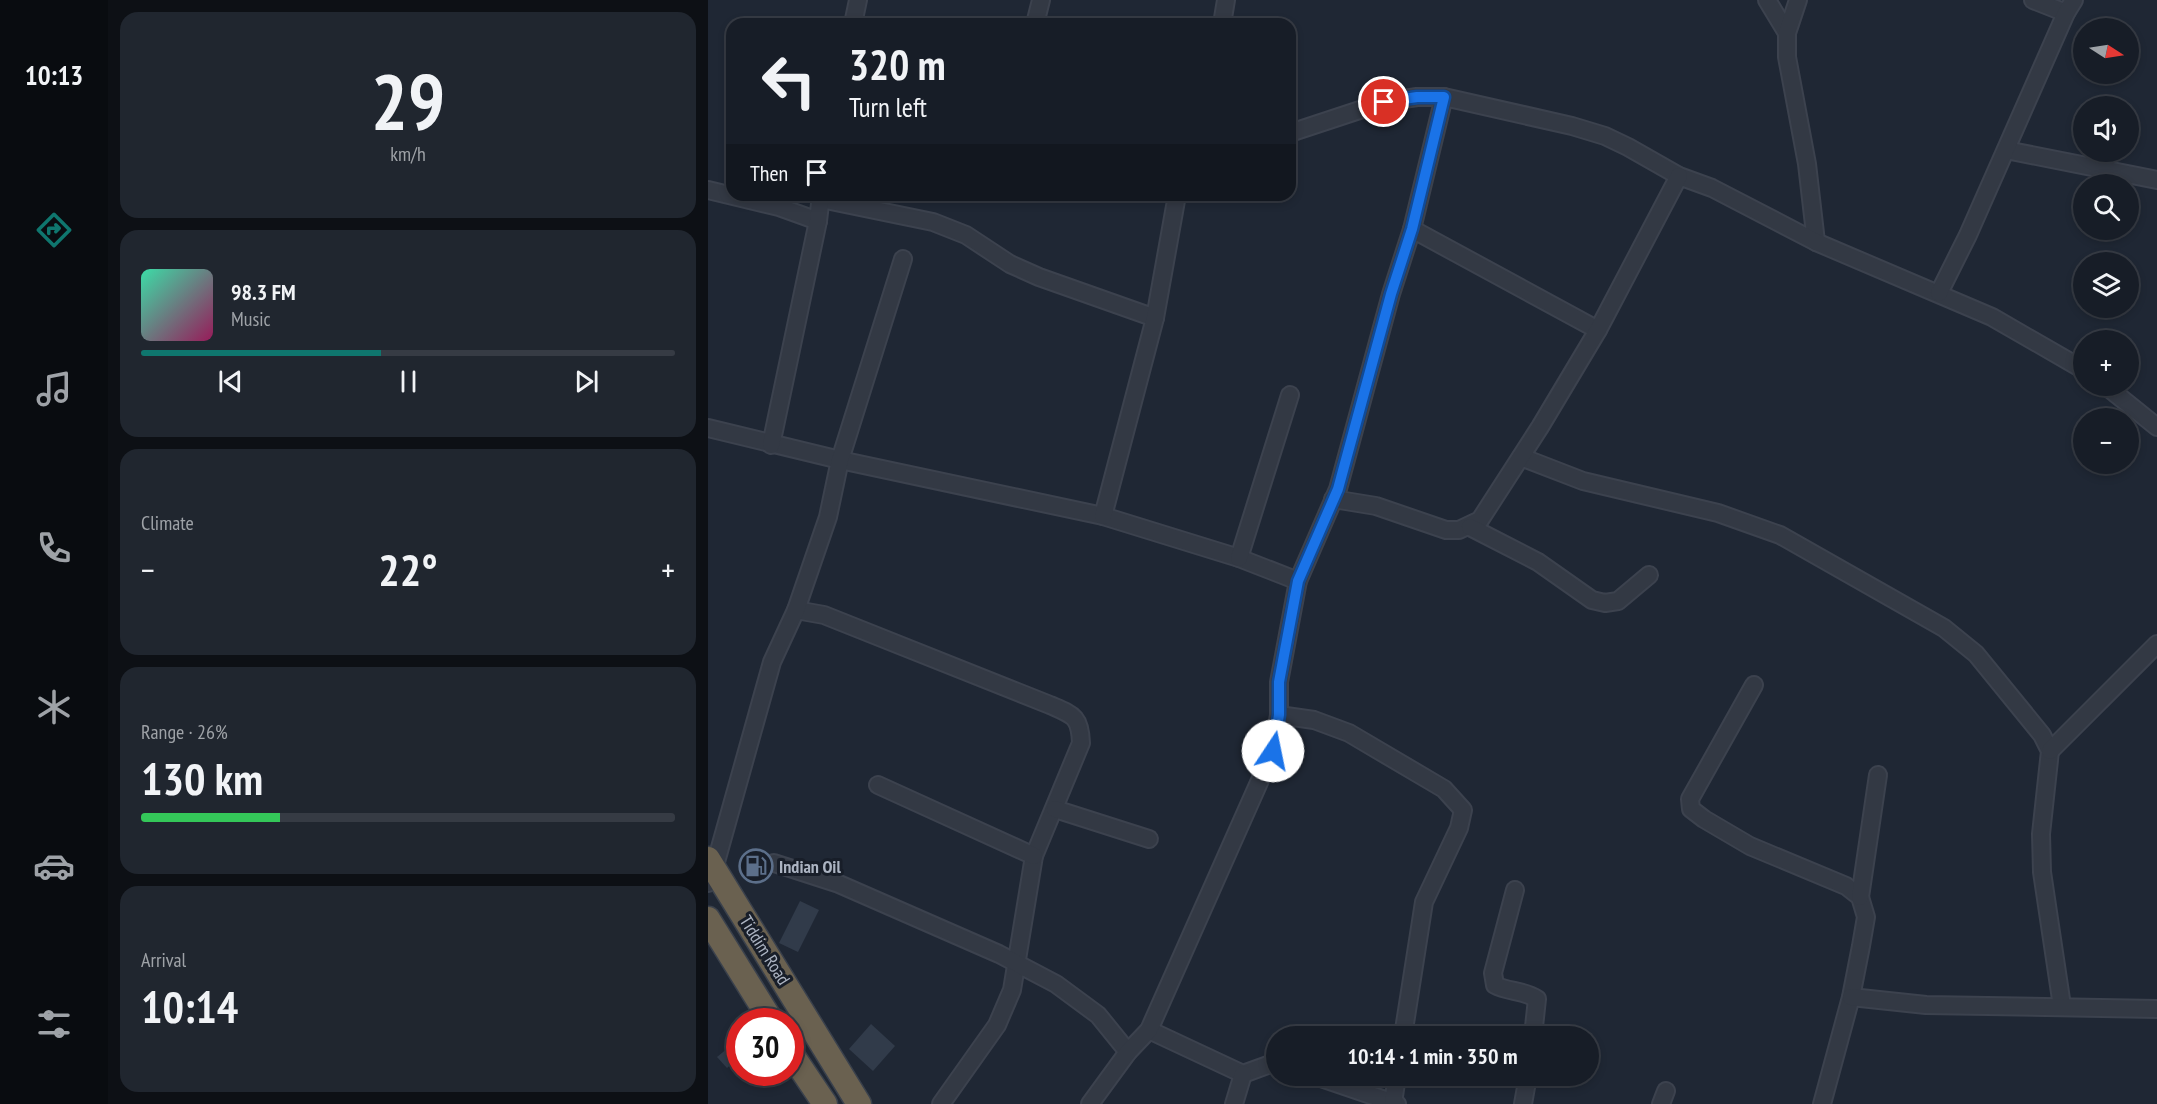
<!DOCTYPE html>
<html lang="en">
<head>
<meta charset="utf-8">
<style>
  body { margin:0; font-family:"PT Sans Narrow",sans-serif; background:#20262f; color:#f1f3f6; height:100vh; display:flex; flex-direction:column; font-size:22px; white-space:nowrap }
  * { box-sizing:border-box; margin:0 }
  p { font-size:20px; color:#9ea2a7 }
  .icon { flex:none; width:33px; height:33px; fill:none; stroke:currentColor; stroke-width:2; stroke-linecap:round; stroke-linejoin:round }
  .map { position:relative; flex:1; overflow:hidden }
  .side { display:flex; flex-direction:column; gap:12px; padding:12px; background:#0d1015; width:600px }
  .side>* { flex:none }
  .guide { position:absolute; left:18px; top:18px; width:570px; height:183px; border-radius:18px; box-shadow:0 3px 9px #0003,0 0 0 2px #363b44; background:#171d27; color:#f1f3f6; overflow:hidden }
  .needle { width:39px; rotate:102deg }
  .controls { position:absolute; left:1365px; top:18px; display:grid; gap:12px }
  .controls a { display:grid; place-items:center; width:66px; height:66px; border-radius:50%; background:#171d27; box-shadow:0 3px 9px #0003,0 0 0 2px #363b44; font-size:30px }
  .speed { position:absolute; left:18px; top:1008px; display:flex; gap:12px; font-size:30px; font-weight:700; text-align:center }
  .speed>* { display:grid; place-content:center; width:78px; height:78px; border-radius:50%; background:#171d27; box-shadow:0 3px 9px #0003,0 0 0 2px #363b44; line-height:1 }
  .speed .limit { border:9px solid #d22; background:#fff; color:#111 }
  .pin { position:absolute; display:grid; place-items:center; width:51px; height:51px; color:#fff; margin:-26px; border:3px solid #fff; border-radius:50%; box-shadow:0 2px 6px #0007 }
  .me { position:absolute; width:66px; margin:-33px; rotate:11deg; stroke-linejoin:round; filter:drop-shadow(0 0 4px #0008) }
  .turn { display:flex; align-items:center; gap:21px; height:126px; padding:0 24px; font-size:27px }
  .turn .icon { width:78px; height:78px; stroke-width:2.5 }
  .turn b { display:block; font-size:42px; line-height:51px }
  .then { display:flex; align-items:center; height:57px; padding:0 24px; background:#0003; gap:12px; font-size:22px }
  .big { font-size:45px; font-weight:700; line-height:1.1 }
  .side .card { flex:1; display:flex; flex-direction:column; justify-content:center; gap:9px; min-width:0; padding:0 21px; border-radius:18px; background:#20262f }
  .side .dial { align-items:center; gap:0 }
  .dial b { font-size:78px; line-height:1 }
  .song { display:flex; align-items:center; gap:18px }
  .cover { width:72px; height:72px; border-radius:9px; background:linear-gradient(135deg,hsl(160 70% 55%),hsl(330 70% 35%)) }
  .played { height:6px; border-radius:3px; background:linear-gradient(90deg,#0f766e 45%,#363b44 45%) }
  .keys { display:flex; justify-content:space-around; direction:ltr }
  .heat { display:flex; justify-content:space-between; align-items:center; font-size:33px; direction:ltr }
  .charge { height:9px; border-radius:4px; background:linear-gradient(90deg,#34c759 26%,#363b44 0) }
  .trip { position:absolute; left:558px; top:1026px; width:333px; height:60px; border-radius:30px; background:#171d27; box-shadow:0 3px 9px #0003,0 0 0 2px #363b44; font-weight:700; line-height:60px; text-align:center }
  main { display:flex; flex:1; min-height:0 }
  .menu { display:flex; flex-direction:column; width:108px; justify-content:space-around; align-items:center; background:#090c10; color:#9ea2a7 }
  .menu .icon { width:42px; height:42px }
  .menu .active { color:#0f766e }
  .menu b { font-size:27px; color:#f1f3f6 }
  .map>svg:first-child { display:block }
</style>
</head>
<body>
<main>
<nav class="menu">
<b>10:13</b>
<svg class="icon active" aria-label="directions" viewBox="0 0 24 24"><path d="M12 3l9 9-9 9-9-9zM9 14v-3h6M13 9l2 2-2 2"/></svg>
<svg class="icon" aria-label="music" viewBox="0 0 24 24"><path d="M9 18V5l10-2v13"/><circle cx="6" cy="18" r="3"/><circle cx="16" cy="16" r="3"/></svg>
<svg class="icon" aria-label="phone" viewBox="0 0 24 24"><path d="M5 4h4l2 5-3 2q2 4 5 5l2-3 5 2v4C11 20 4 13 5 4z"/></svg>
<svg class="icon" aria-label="climate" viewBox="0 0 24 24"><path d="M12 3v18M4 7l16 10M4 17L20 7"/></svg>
<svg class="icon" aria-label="car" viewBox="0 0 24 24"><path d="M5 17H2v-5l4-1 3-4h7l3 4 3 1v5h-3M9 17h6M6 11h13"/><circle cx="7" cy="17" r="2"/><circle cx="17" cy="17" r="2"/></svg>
<svg class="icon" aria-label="filters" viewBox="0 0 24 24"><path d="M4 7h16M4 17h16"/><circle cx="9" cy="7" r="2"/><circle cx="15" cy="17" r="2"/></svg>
</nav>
<section class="side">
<div class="card dial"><b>29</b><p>km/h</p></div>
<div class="card">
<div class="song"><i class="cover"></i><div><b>98.3 FM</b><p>Music</p></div></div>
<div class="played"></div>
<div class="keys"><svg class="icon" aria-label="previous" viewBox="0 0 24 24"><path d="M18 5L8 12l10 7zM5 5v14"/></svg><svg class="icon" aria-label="pause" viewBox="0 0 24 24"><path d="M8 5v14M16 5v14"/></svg><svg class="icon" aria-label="next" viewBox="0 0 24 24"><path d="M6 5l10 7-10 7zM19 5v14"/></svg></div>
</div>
<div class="card"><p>Climate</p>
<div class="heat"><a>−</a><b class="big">22°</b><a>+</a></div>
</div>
<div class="card"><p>Range · 26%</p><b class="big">130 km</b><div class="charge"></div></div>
<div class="card"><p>Arrival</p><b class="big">10:14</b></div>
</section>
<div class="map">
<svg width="1449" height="1104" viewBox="0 0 1449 1104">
  <rect width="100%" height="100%" fill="#1f2734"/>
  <!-- building -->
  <g fill="#313b4a">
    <polygon points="92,901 111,910 90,952 71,943"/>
    <polygon points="163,1024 187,1046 165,1071 141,1049"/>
    <polygon points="32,1038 32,1057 19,1068 9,1057"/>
  </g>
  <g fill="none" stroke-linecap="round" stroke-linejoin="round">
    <defs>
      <g id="minor">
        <polyline points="1059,0 1079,33"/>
        <polyline points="1090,0 1079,33 1079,57 1099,164 1108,242"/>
        <polyline points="1325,0 1358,13"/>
        <polyline points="145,24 150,0"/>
        <polyline points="327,24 333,0"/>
        <polyline points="514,24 518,0"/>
        <polyline points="582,133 676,102 709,97 736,97 864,126 897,136 920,147 971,176 1004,188 1108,242 1284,317 1376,370"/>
        <polyline points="1298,150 1449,180"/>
        <polyline points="0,190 71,207 110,221"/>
        <polyline points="113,199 225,222 258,235 302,264 331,277 447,318"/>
        <polyline points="704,229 890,330"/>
        <polyline points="1231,293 1260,235 1358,13 1366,0"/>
        <polyline points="1398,386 1449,427"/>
        <polyline points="0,428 132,460 395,516 531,558 590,581"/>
        <polyline points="63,445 110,221 113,195"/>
        <polyline points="813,457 875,481 1010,513 1072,535 1236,628 1268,654 1334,735 1342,751 1333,834 1334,872 1354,1006"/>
        <polyline points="625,499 668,506 738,530 751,530 772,520 832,427 890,330 971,176"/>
        <polyline points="395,516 447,318 469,195"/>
        <polyline points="762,527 830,562 884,600 897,603 910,601 941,575"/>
        <polyline points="531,558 582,395"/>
        <path d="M88,610L116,615L342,705C365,715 372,716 373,743L326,856L304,990L289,1025L233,1104"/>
        <polyline points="1046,685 982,799 983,809 996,819 1042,846 1138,886 1152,897 1158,917 1153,946 1143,997 1114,1104"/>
        <polyline points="571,715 606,720 641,733 736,789 755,810 751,828 716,902 695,1036"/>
        <polyline points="1342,751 1449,644"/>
        <polyline points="170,785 326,856"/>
        <polyline points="347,809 441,839"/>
        <polyline points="66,863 131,884 291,954 348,984 390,1015 420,1052"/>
        <polyline points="0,883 6,869 64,662 88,610 120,517 132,460 195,259"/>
        <path d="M807,890L785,973L787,985C800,992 816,990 829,999L825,1036"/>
        <polyline points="1152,897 1170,775"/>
        <polyline points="1143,997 1218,1005 1449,1009"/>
        <polyline points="441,1030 535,1074 568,1062"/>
        <polyline points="607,1076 689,1104"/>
        <polyline points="685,1103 689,1076"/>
        <polyline points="382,1104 420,1052 441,1030 565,751 571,715 571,682 590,581 630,489 683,294 704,229 736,97"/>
        <polyline points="526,1104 535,1074"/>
        <polyline points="815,1104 820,1076"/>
        <polyline points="953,1104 958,1091"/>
      </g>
      <g id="highway">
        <polyline points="0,859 151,1104"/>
        <polyline points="0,919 64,1022"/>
        <polyline points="82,1052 117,1104"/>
      </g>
    </defs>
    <!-- minor casing -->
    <use href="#minor" stroke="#3c424e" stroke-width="20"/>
    <!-- highway casing -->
    <use href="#highway" stroke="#3a414c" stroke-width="27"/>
    <!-- minor -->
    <use href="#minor" stroke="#333944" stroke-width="16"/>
    <!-- highway -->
    <use href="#highway" stroke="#6a6150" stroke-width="24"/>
  </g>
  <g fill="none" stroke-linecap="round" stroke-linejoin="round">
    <defs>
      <polyline id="route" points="565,751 571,715 571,682 590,581 630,489 683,294 704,229 736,97 709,97 676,102"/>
    </defs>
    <!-- route casing -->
    <use href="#route" stroke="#114b97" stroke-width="15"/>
    <!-- route -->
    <use href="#route" stroke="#1a73e8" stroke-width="10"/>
  </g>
  <!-- icons -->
  <defs>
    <symbol id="fuel-ring" viewBox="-11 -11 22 22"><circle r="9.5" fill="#181e29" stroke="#5c6f8a" stroke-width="1.5"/><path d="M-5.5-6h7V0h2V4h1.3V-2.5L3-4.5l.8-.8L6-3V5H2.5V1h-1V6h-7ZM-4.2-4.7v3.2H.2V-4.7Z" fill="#5c6f8a"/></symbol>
  </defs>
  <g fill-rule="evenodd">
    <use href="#fuel-ring" x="29" y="847" width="38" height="38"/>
  </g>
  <g text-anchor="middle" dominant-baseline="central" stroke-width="6" stroke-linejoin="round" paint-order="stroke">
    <!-- poi labels -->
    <g font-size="18" font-weight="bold" fill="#acb4c2" stroke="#181e29" text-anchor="start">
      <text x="71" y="866">Indian Oil</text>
    </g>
    <!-- street labels -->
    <g font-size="18" fill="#acb4c2" stroke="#181e29">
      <text transform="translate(57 950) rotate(58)">Tiddim Road</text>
    </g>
  </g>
</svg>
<div class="controls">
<a><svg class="needle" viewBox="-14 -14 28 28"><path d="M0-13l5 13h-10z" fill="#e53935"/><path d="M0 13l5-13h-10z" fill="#9ea2a7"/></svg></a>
<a><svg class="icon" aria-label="sound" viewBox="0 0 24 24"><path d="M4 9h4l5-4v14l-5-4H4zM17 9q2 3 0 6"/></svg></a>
<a><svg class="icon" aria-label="search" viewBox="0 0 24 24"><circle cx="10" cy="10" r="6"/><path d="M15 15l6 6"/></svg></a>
<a><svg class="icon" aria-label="layers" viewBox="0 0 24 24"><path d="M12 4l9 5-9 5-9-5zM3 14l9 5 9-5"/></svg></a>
<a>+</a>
<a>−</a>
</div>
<div class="speed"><div class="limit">30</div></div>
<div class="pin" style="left:676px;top:102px;background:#d93025"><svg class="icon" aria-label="arrive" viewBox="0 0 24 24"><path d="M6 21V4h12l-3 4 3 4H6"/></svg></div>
<svg class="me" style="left:565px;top:751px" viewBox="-20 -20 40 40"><circle r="19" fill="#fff"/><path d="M0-13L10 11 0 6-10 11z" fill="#1a73e8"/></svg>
<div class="trip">10:14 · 1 min · 350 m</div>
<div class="guide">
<div class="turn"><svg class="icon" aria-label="left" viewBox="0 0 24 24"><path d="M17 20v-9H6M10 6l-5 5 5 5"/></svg><div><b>320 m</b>Turn left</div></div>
<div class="then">Then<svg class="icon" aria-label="arrive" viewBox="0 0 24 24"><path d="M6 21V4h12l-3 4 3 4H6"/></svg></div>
</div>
</div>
</main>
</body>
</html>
